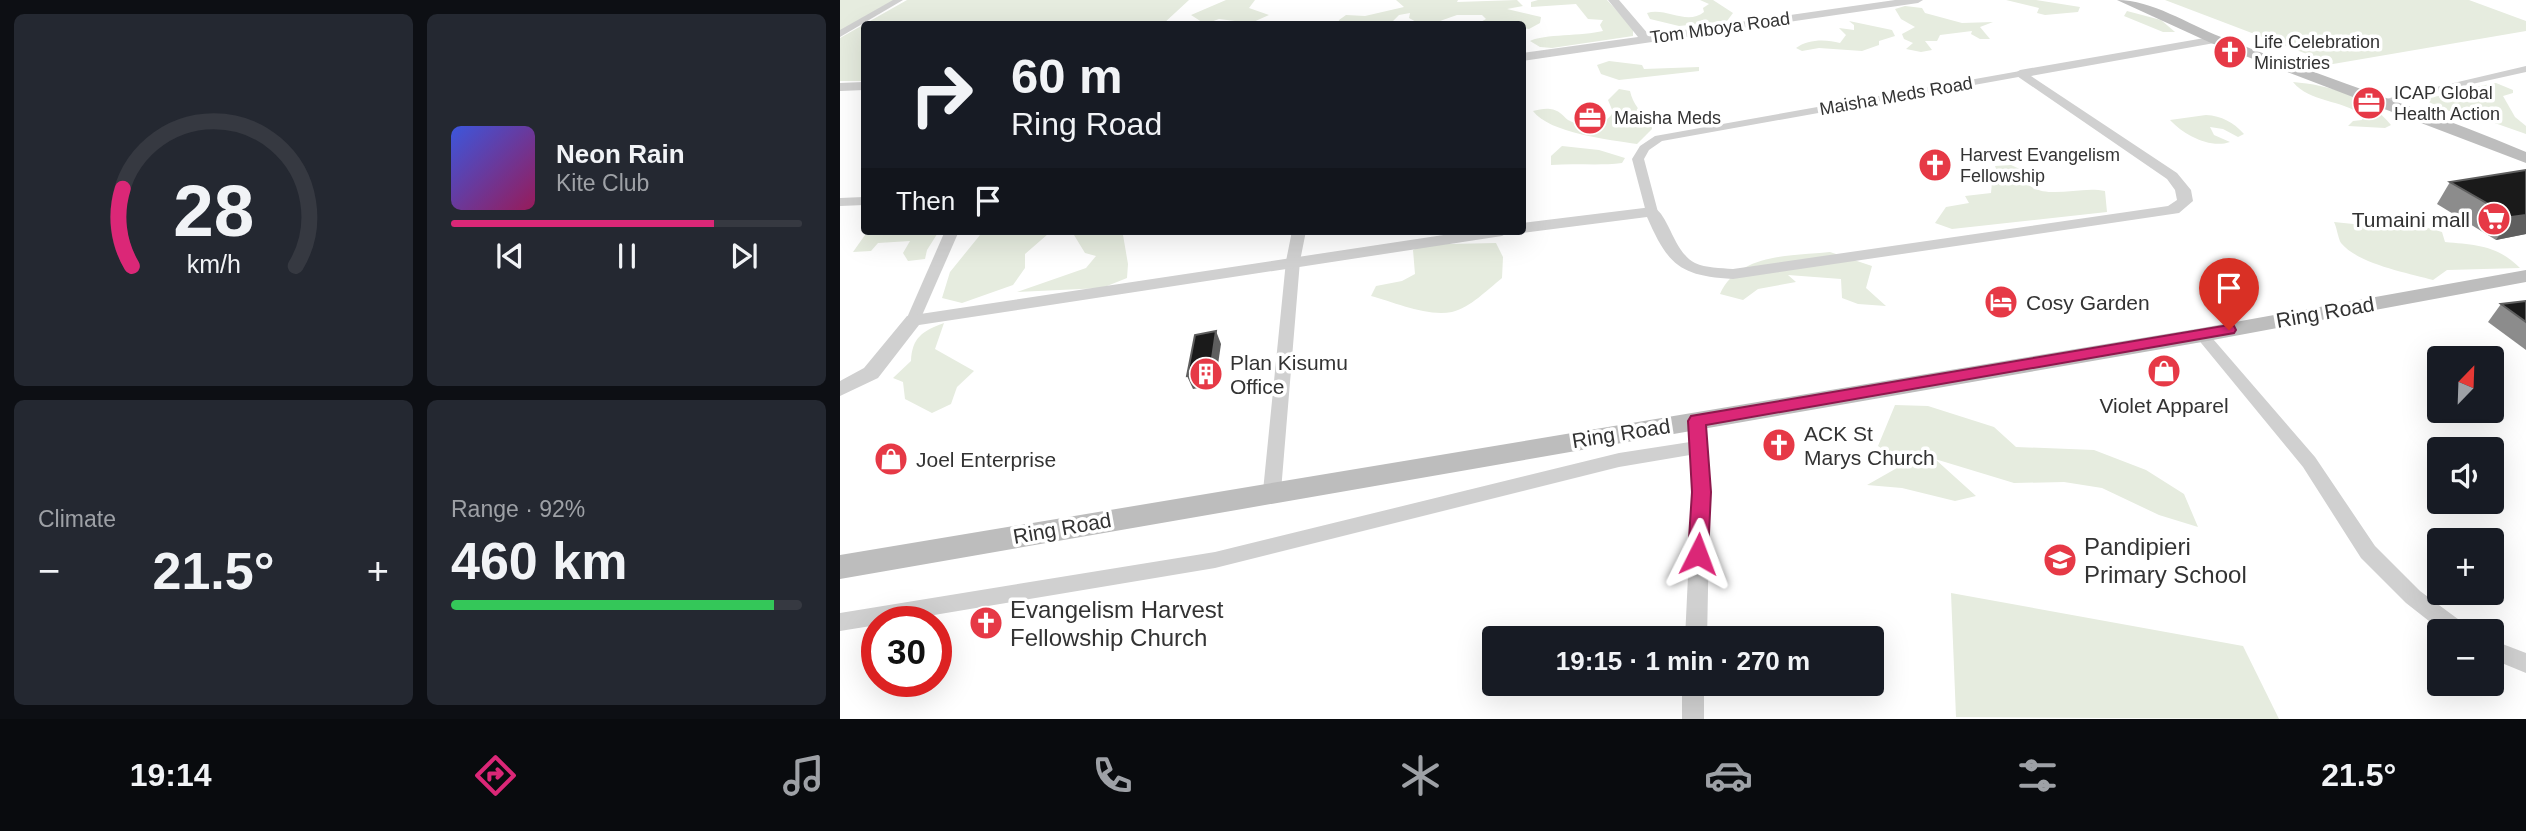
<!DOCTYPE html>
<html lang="en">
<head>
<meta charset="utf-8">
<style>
  body { margin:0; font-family:Helvetica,sans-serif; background:#242831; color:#f1f3f6; height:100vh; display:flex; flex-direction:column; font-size:26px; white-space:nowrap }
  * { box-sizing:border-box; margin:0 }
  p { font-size:23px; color:#9ea1a6 }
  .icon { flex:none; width:38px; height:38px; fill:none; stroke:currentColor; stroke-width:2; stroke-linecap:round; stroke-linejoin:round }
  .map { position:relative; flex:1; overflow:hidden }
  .drawer { display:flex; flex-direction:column; gap:14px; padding:14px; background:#0d0f14; width:840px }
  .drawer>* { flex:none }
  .hud { position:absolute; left:21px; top:21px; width:665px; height:214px; border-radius:7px; box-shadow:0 7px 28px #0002; background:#171b24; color:#f1f3f6; overflow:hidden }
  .needle { width:46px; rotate:23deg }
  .tools { position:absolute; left:1587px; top:346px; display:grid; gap:14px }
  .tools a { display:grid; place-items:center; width:77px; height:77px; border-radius:7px; background:#171b24; box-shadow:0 7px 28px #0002; font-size:35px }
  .speed { position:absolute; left:21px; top:606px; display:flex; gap:14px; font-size:35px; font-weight:700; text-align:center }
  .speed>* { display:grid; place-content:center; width:91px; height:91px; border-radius:50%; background:#171b24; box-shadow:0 7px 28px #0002; line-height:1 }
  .speed .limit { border:10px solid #d22; background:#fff; color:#111 }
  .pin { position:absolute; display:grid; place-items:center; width:60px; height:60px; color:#fff; margin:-72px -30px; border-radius:50% 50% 50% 0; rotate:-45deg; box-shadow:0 0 7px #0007 }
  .pin .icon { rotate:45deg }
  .me { position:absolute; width:77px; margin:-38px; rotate:3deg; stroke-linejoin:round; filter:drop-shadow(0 0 5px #0008) }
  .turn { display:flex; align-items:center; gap:24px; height:147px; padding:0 35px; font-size:32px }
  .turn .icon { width:91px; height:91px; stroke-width:2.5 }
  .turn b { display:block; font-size:49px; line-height:60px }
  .then { display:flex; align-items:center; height:66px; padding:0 35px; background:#0003; gap:14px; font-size:26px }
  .big { font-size:52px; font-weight:700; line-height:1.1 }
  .drawer .tile { flex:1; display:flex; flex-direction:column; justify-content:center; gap:10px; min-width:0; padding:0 24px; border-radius:10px; background:#242831 }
  .drawer .dial { align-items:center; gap:0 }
  .dial svg { height:182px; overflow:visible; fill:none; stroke:#363941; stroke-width:7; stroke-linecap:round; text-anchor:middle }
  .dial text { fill:#f1f3f6; stroke:none }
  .song { display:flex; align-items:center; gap:21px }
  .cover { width:84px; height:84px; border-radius:10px; background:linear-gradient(135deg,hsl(230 70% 55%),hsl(330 70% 35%)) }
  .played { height:7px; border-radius:4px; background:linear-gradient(90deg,#db2777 75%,#363941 75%) }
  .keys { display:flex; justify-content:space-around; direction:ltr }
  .heat { display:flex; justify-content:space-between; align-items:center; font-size:38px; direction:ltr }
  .charge { height:10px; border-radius:5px; background:linear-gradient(90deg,#34c759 92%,#363941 0) }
  .drawer .tiles { flex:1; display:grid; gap:14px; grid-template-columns:repeat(2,1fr) }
  .trip { position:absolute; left:642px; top:626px; width:402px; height:70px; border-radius:7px; background:#171b24; box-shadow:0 7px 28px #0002; font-weight:700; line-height:70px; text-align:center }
  .dock { display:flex; height:112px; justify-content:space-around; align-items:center; background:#090b0e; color:#9ea1a6 }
  .dock .icon { width:49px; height:49px }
  .dock .selected { color:#db2777 }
  .dock b { font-size:32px; color:#f1f3f6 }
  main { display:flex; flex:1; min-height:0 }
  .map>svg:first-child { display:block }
</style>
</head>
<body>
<main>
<section class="drawer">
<div class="tiles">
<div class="tile dial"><svg viewBox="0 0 100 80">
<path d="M14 69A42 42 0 1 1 86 69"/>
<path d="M14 69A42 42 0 0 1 10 35" stroke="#db2777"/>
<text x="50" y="56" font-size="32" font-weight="700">28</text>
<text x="50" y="72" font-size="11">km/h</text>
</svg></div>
<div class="tile">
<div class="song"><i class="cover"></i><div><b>Neon Rain</b><p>Kite Club</p></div></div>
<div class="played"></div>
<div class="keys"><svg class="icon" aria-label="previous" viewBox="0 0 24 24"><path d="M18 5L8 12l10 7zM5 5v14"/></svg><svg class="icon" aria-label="pause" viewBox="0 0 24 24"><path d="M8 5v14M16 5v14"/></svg><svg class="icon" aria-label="next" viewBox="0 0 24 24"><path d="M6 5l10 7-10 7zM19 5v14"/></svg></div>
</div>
<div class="tile"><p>Climate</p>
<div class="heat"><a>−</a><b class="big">21.5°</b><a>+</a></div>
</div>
<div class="tile"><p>Range · 92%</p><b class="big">460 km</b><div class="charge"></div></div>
</div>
</section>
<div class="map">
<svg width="1686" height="719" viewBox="0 0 1686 719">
  <rect width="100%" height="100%" fill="#fff"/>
  <!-- green -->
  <g fill="#e6ecdf">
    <polygon points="0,0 55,0 0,31"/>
    <polygon points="67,0 349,0 323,24 24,24 24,81 0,81 0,38"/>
    <polygon points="386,0 415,0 409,8 429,15 411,23 379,19 365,24 351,15"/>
    <polygon points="556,0 618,0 617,2 677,0 683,6 667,9 701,17 700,23 689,29 683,28 682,24 637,24 646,19 642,15 617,15 600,21 600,24 580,24 569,18 570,13 559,15 550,24 498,24 499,20 506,15 525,16 564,7"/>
    <path d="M698,0H767L793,28V36L712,48L700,47L690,41C703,34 743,36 763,31L760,25L763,20L748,19L736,4L691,7V2Z"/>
    <path d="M860,0H873L893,13L887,21L839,26L810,19L807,13C826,7 847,26 864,12L863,8L869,4Z"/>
    <polygon points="1166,0 1196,0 1240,7 1238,12 1205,15 1197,13 1199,8"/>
    <polygon points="1325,0 1629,0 1686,21 1686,31 1493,64"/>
    <polygon points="1065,6 1082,8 1085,13 1122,23 1153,22 1140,27 1150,39 1140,39 1131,34 1132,31 1100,35 1097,41 1085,41 1092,50 1081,52 1066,49 1073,43 1064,39 1062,34 1075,27 1061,19 1055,9"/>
    <polygon points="1287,11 1321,20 1335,32 1323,32 1284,16"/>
    <path d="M1009,21L1052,30L1055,36L1039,41V45L1022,51L979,48L962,51L956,48C968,39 986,39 1000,43L1006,35L999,28L1014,30V25Z"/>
    <polygon points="769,61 802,65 804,69 859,67 859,71 779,80 761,74 757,65"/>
    <path d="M1453,82C1489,85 1528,96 1551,125L1545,128L1508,126L1513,121L1522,120L1523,116C1502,99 1470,103 1453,82Z"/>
    <path d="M1656,83L1673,90V93L1663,96L1675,117L1686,126V134L1629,114L1609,111L1582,99C1608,95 1630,87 1656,83Z"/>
    <path d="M779,89L790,91C793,104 800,113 812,120V129L797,144C770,140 709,133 693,111C698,110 705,108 710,109C719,110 722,115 728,120C741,128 766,127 773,112L768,100Z"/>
    <path d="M1366,115C1382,116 1393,122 1404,134L1398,137L1383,129L1370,127L1374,135L1390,142C1370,149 1344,135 1330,120Z"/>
    <path d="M722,146L759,150L785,158L782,163C759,166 735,163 711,165V156Z"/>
    <path d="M1171,165L1186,172L1185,182C1206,202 1239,185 1265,191L1267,212L1112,229L1095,223L1106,207L1129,203L1125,196L1151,193L1152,182L1158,174L1155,166Z"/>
    <path d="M1494,222L1552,228L1568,222L1602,232L1605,242C1636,245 1657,245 1680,268L1607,270L1593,280C1568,273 1518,264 1501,243C1498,238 1497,228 1494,222Z"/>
    <polygon points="33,231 99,231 87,250 85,259 68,261 63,253 70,241 38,243 31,251 13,252 25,235"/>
    <polygon points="168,231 202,231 208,234 185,254 185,268 173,285 122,303 102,298 110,272 140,235"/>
    <polygon points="227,231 288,231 283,235 288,264 287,278 262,288 177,292 246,268 256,256 245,253 234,235"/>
    <path d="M592,241L610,244L656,243L663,257L662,278C648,289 630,308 612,312C587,317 554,302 531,296L536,286L562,281L575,274L573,250Z"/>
    <path d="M990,252L1032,266L1026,288L1046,306L1018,304L1002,298L1001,279L948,275L956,282L918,289L903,300L880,294C898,253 953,256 990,252Z"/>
    <path d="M104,323L95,349L134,371L117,387L111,404L92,413L65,399L63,382L53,378L71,361C72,338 82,331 104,323Z"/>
    <polygon points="1055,405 1088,406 1154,427 1176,447 1254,450 1306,470 1344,494 1358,527 1319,515 1262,488 1224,482 1174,483 1095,459 1136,496 1115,501 1062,488 1027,485 1064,464 1038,446"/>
    <polygon points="1111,593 1403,646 1439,719 1116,717"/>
  </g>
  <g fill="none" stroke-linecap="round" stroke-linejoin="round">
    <!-- minor -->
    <g fill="#d0d0d0" fill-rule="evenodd">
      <polygon points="53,0 63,0 0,37 0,30"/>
      <polygon points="1686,66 1686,72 1542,104 1537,101"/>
      <polygon points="1180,71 1184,72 1184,76 822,141 809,150 804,159 818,212 812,216 806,212 792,159 800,146 815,136"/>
      <polygon points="24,197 24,205 0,206 0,198"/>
      <polygon points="105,231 119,231 80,320 73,325 68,323 66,320"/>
      <polygon points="452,231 466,231 460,261 441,491 438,496 432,498 426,496 423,491 446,261"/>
      <polygon points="1362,330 1367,332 1475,457 1535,546 1580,591 1626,625 1629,632 1603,632 1566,603 1521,558 1463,467 1357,338 1354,335 1357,332"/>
      <polygon points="857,415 863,417 865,421 870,492 867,639 845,639 852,492 850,455 779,467 375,568 58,621 37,621 37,625 0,631 0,613 375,552 779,453 850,442 849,421 851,417"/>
      <polygon points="1652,640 1686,653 1686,673 1652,659"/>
      <rect x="842" y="684" width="22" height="35"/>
    </g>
    <!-- tertiary -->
    <g fill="#d0d0d0" fill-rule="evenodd">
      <polygon points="768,0 779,0 809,35 1055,0 1083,0 1078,3 682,61 682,53 798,37"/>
      <path d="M1376,36L1380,38V42L1191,76L1337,173L1351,190L1353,201L1339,213L893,279C840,276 828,265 807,217L682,233L676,231H682V223L812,207C828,211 833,252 855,263C866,268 880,268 893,269L1328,206L1337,200L1335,190L1327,179L1174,74L1180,70Z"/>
      <polygon points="24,82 24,90 0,91 0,83"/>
      <polygon points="630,231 670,231 662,236 79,325 38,378 0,396 0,381 24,368 67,316"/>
    </g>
    <!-- secondary -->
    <g fill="#bdbdbd" fill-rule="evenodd">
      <path d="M1277,0C1312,0 1348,24 1381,37C1482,77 1586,110 1686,152V163L1371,43Z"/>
      <polygon points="1686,270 1686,282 1362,342 0,579 0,555 1362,328"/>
    </g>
  </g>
  <!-- wall -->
  <g fill="#8c8c8c">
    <polygon points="1686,170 1686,234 1656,240 1597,204 1610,182"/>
    <polygon points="1686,301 1686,350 1648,322 1661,304"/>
  </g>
  <!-- shaded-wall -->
  <g fill="#5f5f5f">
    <polygon points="1686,215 1686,234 1656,240 1671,217"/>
    <polygon points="376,331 381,344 375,385 353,389 347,376"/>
  </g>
  <!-- building -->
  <g fill="#1a1a1a" stroke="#5f5f5f" stroke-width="2">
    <polygon points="1686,170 1686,215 1671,217 1610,182"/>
    <polygon points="1686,301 1686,322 1661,304"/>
    <polygon points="376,331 370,372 347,376 355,335"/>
  </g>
  <!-- route -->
  <polygon fill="#db2777" stroke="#8e194d" stroke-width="2" points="1389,325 1394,326 1396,330 1394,333 866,425 871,492 868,554 865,559 858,562 851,559 848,554 852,492 848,421 851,416"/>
  <!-- icons -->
  <defs>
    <symbol id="church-disc" viewBox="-11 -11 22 22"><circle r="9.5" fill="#e63946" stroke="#fff"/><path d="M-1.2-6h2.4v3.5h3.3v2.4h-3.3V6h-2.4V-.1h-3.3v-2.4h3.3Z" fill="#fff"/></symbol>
    <symbol id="office-disc" viewBox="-11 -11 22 22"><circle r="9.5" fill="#e63946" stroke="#fff"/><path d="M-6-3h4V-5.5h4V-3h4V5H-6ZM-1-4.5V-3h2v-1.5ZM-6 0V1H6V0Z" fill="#fff"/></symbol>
    <symbol id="supermarket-disc" viewBox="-11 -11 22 22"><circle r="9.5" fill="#e63946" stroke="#fff"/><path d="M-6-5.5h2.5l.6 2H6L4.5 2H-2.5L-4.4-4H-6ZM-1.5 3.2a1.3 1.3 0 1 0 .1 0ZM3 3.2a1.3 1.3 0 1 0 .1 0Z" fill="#fff"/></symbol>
    <symbol id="hotel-disc" viewBox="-11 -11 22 22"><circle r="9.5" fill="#e63946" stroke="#fff"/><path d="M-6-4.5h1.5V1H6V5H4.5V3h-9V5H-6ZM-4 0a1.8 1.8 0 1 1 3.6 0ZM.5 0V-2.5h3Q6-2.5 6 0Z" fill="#fff"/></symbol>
    <symbol id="shop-disc" viewBox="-11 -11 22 22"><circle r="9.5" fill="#e63946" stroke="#fff"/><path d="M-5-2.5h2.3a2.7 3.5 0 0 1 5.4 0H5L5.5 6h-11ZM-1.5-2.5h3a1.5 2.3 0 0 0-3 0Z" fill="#fff"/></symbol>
    <symbol id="building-disc" viewBox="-11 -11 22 22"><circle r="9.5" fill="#e63946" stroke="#fff"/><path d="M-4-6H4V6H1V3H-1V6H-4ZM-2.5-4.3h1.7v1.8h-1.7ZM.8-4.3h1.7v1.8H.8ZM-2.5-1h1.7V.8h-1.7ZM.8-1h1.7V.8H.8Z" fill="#fff"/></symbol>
    <symbol id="school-disc" viewBox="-11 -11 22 22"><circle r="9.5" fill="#e63946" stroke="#fff"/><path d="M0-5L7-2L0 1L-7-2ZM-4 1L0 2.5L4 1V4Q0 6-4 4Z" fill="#fff"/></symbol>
  </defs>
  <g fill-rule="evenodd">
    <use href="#church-disc" x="1371" y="33" width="38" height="38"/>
    <use href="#office-disc" x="1510" y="84" width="38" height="38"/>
    <use href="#office-disc" x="731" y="99" width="38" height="38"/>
    <use href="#church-disc" x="1076" y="146" width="38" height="38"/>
    <use href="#supermarket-disc" x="1635" y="200" width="38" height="38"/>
    <use href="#hotel-disc" x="1142" y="283" width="38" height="38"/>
    <use href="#shop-disc" x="1305" y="352" width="38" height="38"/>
    <use href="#building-disc" x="347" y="355" width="38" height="38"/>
    <use href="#church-disc" x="920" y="426" width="38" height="38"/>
    <use href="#shop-disc" x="32" y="440" width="38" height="38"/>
    <use href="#school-disc" x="1201" y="541" width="38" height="38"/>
    <use href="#church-disc" x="127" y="604" width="38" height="38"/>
  </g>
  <g text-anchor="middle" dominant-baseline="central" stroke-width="7" stroke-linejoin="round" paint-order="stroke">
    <!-- far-street labels -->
    <g font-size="18" fill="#333" stroke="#fff">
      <text transform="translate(880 28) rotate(-8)">Tom Mboya Road</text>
      <text transform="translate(1056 96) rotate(-10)">Maisha Meds Road</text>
    </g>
    <!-- far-poi labels -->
    <g font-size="18" fill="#333" stroke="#fff" text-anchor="start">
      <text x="1414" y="42">Life Celebration<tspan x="1414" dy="21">Ministries</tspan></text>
      <text x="1554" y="93">ICAP Global<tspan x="1554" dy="21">Health Action</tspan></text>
      <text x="774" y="118">Maisha Meds</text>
      <text x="1120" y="155">Harvest Evangelism<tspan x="1120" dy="21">Fellowship</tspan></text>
    </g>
    <!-- poi labels -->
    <g font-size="21" fill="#333" stroke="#fff" text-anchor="start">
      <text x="1630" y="219" text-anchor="end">Tumaini mall</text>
      <text x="1186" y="302">Cosy Garden</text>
      <text x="390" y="362">Plan Kisumu<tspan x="390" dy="24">Office</tspan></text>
      <text x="1324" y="405" text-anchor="middle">Violet Apparel</text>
      <text x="964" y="433">ACK St<tspan x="964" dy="24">Marys Church</tspan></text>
      <text x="76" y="459">Joel Enterprise</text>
    </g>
    <!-- street labels -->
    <g font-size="21" fill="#333" stroke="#fff">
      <text transform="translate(1485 312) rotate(-10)">Ring Road</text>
      <text transform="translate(781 433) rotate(-9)">Ring Road</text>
      <text transform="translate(222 528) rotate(-10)">Ring Road</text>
    </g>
    <!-- near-poi labels -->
    <g font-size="24" fill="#333" stroke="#fff" text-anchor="start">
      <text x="1244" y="546">Pandipieri<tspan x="1244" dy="28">Primary School</tspan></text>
      <text x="170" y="609">Evangelism Harvest<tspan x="170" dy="28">Fellowship Church</tspan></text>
    </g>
  </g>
</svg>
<div class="tools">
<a><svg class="needle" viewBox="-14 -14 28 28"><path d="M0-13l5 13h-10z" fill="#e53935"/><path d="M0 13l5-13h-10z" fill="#9ea1a6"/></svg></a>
<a><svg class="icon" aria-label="sound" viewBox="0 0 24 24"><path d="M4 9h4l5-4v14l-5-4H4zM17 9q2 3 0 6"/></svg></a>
<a>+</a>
<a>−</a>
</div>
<div class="speed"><div class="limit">30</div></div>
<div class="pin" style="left:1389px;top:330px;background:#d93025"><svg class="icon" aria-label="arrive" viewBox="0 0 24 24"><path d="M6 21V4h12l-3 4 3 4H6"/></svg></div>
<svg class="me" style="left:858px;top:554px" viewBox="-20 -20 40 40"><path d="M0-17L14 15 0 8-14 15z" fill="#db2777" stroke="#fff" stroke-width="4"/></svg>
<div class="trip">19:15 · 1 min · 270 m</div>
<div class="hud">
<div class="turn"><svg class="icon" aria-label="right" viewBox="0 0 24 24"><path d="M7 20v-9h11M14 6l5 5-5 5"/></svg><div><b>60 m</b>Ring Road</div></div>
<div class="then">Then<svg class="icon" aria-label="arrive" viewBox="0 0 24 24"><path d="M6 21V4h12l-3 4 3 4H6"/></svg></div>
</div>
</div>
</main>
<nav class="dock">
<b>19:14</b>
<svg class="icon selected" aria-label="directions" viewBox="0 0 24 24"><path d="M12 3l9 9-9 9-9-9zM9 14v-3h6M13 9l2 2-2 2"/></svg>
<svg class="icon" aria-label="music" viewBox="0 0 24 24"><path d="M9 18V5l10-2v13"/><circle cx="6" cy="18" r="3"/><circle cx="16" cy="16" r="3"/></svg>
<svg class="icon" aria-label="phone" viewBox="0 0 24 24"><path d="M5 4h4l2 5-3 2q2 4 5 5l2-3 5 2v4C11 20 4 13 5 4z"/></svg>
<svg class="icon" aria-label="climate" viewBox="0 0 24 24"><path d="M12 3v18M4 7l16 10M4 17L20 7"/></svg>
<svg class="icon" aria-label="car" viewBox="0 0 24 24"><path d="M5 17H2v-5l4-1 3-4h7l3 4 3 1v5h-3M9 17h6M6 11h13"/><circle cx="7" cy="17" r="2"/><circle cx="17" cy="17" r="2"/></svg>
<svg class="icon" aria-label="filters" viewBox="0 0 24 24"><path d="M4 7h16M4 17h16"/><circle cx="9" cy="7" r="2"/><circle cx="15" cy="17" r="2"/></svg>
<b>21.5°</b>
</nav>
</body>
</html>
